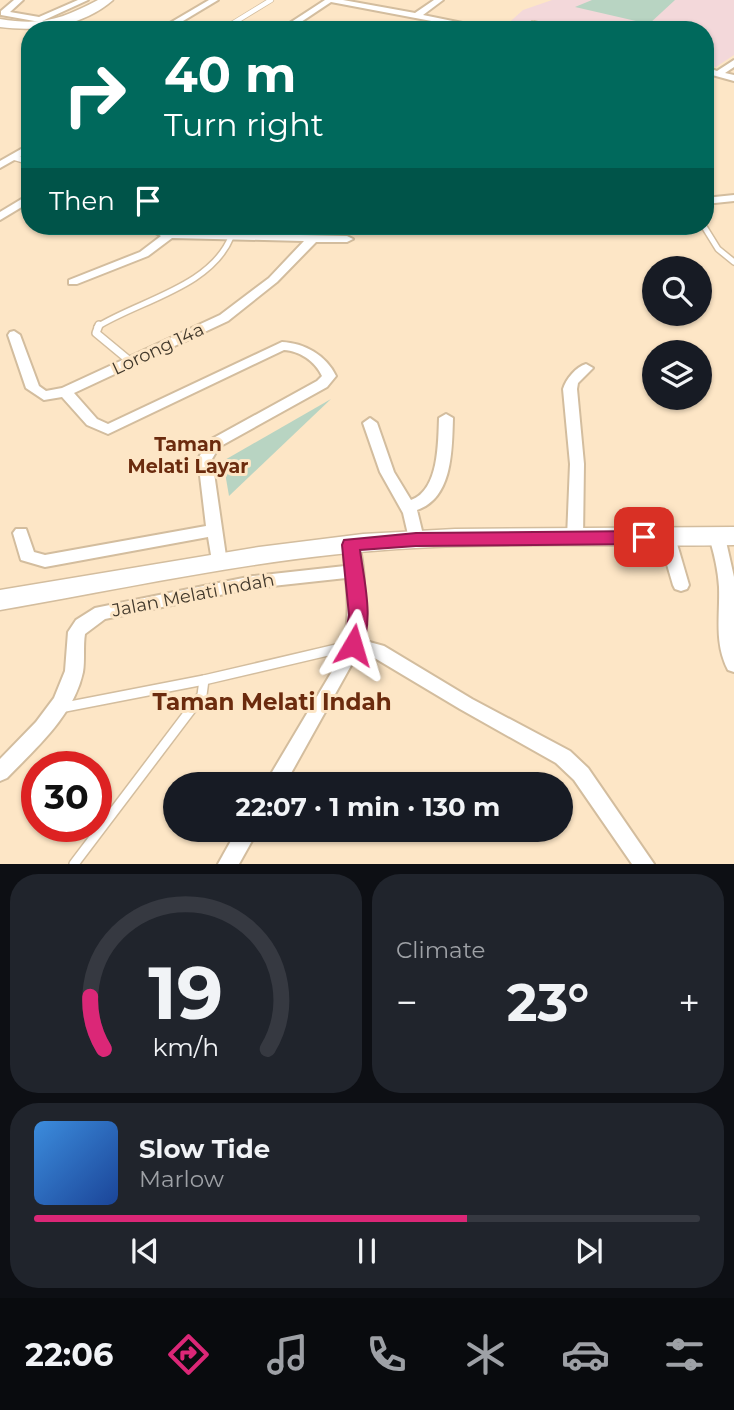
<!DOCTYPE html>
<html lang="en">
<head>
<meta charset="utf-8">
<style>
  body { margin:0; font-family:Montserrat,sans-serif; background:#20242c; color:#f1f3f6; height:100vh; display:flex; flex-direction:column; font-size:26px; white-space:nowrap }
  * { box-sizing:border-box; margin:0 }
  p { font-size:23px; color:#9ea1a6 }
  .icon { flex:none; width:38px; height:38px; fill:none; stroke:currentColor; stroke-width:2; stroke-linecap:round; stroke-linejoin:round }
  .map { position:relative; height:864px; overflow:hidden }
  .sheet { display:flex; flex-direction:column; gap:10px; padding:10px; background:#0d0f14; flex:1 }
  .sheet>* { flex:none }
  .banner { position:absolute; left:21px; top:21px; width:693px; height:214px; border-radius:28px; box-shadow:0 2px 5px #0004; background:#00695c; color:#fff; overflow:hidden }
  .controls { position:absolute; left:642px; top:256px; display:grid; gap:14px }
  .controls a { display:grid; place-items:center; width:70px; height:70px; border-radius:50%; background:#171b24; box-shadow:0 2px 5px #0004; font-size:35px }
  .speed { position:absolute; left:21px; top:751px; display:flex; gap:14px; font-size:35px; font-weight:700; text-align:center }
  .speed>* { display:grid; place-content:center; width:91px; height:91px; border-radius:50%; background:#171b24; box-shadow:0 2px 5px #0004; line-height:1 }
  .speed .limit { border:10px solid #d22; background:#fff; color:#111 }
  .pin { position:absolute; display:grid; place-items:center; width:60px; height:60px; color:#fff; margin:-30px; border-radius:14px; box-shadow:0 4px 10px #0006 }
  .me { position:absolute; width:77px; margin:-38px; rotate:7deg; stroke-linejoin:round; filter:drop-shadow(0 0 5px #0008) }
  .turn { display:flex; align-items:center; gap:24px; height:147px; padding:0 28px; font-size:32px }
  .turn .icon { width:91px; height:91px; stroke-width:2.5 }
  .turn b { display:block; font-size:49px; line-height:60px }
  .then { display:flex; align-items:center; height:66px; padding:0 28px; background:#0003; gap:14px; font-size:26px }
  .big { font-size:52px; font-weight:700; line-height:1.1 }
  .sheet .widget { flex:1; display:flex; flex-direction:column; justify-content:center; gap:10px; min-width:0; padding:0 24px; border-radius:28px; background:#20242c }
  .sheet .dial { align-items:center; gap:0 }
  .dial svg { height:182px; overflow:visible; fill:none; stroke:#363941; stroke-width:7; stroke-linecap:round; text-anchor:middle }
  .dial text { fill:#f1f3f6; stroke:none }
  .song { display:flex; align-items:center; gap:21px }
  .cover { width:84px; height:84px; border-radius:10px; background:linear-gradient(135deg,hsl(210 70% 55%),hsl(220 70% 35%)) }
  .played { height:7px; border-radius:4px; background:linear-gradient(90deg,#db2777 65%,#363941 65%) }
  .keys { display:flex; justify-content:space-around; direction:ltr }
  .heat { display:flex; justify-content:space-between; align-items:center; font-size:38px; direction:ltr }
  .sheet .tiles { flex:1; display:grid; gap:10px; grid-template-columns:1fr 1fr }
  .widget:last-child { grid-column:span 2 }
  .trip { position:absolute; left:163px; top:772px; width:410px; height:70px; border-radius:35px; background:#171b24; box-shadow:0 2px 5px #0004; font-weight:700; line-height:70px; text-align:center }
  .menu { display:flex; height:112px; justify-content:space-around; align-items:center; background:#090b0e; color:#9ea1a6 }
  .menu .icon { width:49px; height:49px }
  .menu .current { color:#db2777 }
  .menu b { font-size:32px; color:#f1f3f6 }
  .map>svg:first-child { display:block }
</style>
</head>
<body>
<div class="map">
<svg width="734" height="864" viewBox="0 0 734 864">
  <rect width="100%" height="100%" fill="#fde6c6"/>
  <!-- education -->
  <polygon fill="#f3d8da" points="552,0 734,0 734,55 716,67 705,65 705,30 519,30 504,27 523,10"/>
  <!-- green -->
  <g fill="#b8d4c2">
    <polygon points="592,0 675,0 649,24 575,7"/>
    <polygon points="331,399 229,496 223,461"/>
  </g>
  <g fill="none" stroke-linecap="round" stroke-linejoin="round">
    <defs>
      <g id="lane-far3">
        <polyline points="533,23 565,30"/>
        <polyline points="222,30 271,0"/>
      </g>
      <g id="lane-far2">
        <polyline points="13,157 30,162"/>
        <polyline points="705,228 718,249 734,262"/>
        <path d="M97,327C138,301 211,287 231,237"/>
      </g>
      <polyline id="lane-far1" points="99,325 96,333 131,362"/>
      <g id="lane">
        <polyline points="60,708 204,680 349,646"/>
        <polyline points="74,864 202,695 204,680"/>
      </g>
      <g id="street">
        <polygon points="14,0 23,0 10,12 39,17 78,0 88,0 40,22 1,15 1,11"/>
        <polygon points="209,0 218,0 168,30 158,30"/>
        <polygon points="325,0 343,0 415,13 434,0 443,0 423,15 497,30 479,30 331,2 289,30 279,30"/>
        <polygon points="734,60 734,67 725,73 734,75 734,81 705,73 705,67 717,71"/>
        <polygon points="30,144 30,151 0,168 0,161"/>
        <polygon points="30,194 30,202 0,220 0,212"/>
        <polygon points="734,195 734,201 705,204 705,198"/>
        <path d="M143,226H157L171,232L347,236L353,239L347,242H316L277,282L228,321L74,393L97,419L108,424L282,342C304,343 326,355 336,376L327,387L219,447L212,459L227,563L225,567H213L208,537L45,567L21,560L13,533L16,529H26L34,552L45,555L206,526L198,459L208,441L317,381L322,376C315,361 300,351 284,350L108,434L87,425L62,397L44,400L26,388L8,335L10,332L14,331L20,335L39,386L46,391L62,388L220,315L269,278L304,241L172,238L148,256L77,284H69V280L140,252L161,236Z"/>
        <path d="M586,364L593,368L578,383L577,389L584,464L583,538L581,542H569L567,538L570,464L563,389C566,379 576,367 586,364Z"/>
        <path d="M446,414L453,418C452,449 453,498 417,510L424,539L422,543H410L403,513L380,472L363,423L370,418L377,423L394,472L411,500C439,490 438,443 439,418Z"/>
        <polygon points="667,531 673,533 675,537 689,585 687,589 681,591 675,589 673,585 659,537 661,533"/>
        <path d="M717,531L723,533L725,537L734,577V672L728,670C714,643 720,616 719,587C718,570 714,553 709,537L711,533Z"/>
        <path d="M351,539L357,541C366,561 366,618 362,640L384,646L472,699L570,751L588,768L654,864H632L574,780L556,763L460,709L373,657L358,653L285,784H265L337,663C349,634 349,609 346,578L253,588L105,619L85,634C83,646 85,660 83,672C74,715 36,748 7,778L0,781V759L36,722L54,698L65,671L68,632L76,620L95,608L253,576L345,566L343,545L345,541Z"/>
        <polygon points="237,830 258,830 239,864 218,864"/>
      </g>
      <g id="secondary">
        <path d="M98,0H113C82,27 39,32 0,27V19C42,26 62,19 98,0Z"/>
        <path d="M734,527V545C628,547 521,542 415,548C275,555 138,586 0,610V590L259,547L363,534L455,529Z"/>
      </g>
    </defs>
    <!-- lane-far3 casing -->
    <use href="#lane-far3" stroke="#d3bd9e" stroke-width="6"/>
    <!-- lane-far2 casing -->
    <use href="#lane-far2" stroke="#d3bd9e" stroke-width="8"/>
    <!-- lane-far1 casing -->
    <use href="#lane-far1" stroke="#d3bd9e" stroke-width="10"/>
    <!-- lane casing -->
    <use href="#lane" stroke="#d3bd9e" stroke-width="12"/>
    <!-- street casing -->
    <use href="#street" stroke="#d3bd9e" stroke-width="4"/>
    <!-- secondary casing -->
    <use href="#secondary" stroke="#d3bd9e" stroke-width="3"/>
    <!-- lane-far3 -->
    <use href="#lane-far3" stroke="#fff" stroke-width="4.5"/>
    <!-- lane-far2 -->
    <use href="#lane-far2" stroke="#fff" stroke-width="5"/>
    <!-- lane-far1 -->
    <use href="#lane-far1" stroke="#fff" stroke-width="7"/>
    <!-- lane -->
    <use href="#lane" stroke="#fff" stroke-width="9"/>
    <!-- street -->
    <use href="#street" fill="#fff" fill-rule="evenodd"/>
    <!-- secondary -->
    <use href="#secondary" fill="#fff" fill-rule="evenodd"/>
  </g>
  <!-- route -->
  <path fill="#db2777" stroke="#8e194d" stroke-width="2" d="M644,531L650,533L653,537L650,542L644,544L416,546L360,550C364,581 375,622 360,651L353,653L346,651L344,645L349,615L342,545L344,540L416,533Z"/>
  <g text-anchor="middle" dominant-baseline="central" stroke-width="6" stroke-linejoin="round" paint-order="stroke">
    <!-- street labels -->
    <g font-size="18" fill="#41382b" stroke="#fde6c6">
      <text transform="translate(158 349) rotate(-25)">Lorong 14a</text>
      <text transform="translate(193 595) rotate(-11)">Jalan Melati Indah</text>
    </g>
    <!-- neighbourhood labels -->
    <g font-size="19" font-weight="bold" fill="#6b2b0e" stroke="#fde6c6">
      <text x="188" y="444">Taman<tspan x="188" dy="22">Melati Layar</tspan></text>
    </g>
    <!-- near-neighbourhood labels -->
    <g font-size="23" font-weight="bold" fill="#6b2b0e" stroke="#fde6c6">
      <text x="272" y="702">Taman Melati Indah</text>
    </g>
  </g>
</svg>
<div class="controls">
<a><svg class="icon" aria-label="search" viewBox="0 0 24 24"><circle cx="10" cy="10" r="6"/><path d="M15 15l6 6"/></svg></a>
<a><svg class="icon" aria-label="layers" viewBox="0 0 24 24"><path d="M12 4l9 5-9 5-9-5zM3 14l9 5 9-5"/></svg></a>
</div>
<div class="speed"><div class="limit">30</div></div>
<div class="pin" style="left:644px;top:537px;background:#d93025"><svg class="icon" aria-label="arrive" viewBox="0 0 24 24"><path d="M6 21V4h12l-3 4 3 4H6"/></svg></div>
<svg class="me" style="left:353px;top:645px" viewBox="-20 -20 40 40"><path d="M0-17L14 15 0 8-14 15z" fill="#db2777" stroke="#fff" stroke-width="4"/></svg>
<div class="trip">22:07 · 1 min · 130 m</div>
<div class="banner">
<div class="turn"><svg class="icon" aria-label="right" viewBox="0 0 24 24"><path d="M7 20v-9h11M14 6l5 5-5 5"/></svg><div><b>40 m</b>Turn right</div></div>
<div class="then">Then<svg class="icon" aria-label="arrive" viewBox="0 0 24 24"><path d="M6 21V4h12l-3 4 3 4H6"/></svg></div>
</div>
</div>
<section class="sheet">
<div class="tiles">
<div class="widget dial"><svg viewBox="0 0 100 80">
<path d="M14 69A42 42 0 1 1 86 69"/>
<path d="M14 69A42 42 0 0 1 8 46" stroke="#db2777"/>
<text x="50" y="56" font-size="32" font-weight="700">19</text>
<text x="50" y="72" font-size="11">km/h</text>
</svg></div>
<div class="widget"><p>Climate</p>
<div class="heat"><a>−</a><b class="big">23°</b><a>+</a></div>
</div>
<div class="widget">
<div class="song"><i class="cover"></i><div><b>Slow Tide</b><p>Marlow</p></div></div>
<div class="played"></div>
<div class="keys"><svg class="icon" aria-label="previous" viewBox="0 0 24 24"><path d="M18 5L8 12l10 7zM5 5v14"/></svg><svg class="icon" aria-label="pause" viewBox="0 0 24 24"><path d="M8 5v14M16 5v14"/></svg><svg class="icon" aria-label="next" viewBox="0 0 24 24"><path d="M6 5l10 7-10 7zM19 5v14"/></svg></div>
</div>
</div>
</section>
<nav class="menu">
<b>22:06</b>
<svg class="icon current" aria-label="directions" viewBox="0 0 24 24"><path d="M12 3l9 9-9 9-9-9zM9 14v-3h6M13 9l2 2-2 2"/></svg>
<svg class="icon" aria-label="music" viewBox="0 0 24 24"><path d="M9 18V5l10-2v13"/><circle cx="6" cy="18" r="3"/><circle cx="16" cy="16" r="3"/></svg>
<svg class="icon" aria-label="phone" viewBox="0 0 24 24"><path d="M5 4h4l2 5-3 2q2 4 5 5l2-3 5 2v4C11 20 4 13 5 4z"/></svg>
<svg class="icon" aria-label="climate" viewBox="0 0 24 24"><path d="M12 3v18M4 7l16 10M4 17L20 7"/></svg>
<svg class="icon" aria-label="car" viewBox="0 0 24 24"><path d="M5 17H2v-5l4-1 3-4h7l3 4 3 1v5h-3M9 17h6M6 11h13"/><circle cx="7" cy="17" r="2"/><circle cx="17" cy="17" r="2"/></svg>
<svg class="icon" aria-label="filters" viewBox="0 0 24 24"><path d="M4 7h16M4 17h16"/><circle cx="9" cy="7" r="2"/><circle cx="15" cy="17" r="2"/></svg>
</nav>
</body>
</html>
